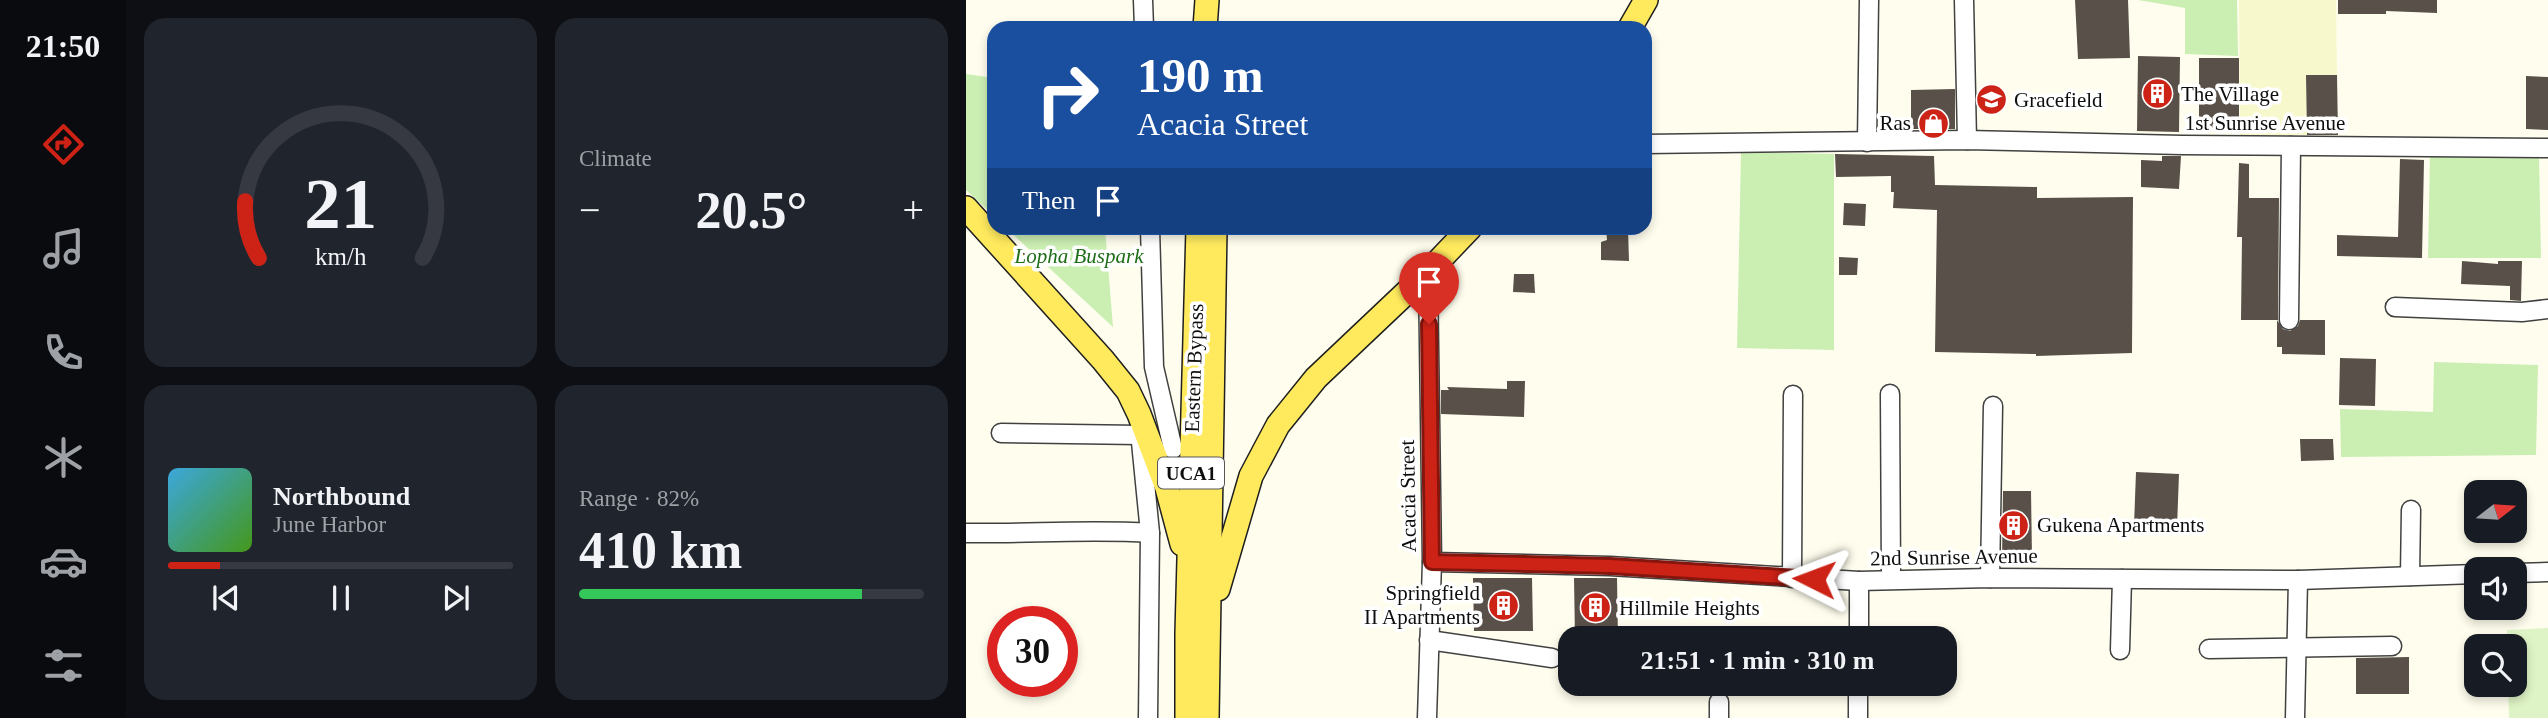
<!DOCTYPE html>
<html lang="en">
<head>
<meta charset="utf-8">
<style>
  body { margin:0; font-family:"Times New Roman",serif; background:#20242c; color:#f1f3f6; height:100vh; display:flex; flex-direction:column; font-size:26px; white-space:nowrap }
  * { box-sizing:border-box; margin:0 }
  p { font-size:23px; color:#9ea1a6 }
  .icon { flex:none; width:38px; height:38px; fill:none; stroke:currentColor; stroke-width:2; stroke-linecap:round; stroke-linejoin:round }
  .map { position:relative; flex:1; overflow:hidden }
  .details { display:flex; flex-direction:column; gap:18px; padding:18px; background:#0d0f14; width:840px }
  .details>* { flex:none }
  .guide { position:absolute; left:21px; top:21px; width:665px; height:214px; border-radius:21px; box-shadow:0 4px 10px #0003; background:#1a4fa0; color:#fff; overflow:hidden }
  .needle { width:46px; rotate:73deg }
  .fabs { position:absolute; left:1498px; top:480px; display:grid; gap:14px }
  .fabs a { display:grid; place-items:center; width:63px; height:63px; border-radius:14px; background:#171b24; box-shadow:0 4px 10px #0003; font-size:35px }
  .speed { position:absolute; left:21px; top:606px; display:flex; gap:14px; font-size:35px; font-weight:700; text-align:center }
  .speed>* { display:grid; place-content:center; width:91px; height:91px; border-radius:50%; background:#171b24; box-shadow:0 4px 10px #0003; line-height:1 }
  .speed .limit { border:10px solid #d22; background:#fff; color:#111 }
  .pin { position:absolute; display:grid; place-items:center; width:60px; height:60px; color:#fff; margin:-72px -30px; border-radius:50% 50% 50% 0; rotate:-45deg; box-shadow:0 0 7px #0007 }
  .pin .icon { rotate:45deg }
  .me { position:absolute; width:77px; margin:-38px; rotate:273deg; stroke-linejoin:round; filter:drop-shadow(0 0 5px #0008) }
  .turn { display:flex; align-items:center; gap:24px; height:147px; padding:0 35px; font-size:32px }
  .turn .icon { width:91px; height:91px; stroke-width:2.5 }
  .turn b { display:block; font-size:49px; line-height:60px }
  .then { display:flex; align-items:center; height:66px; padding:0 35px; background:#0003; gap:14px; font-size:26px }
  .big { font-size:52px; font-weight:700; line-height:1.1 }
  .details .widget { flex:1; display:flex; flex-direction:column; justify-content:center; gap:10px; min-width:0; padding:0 24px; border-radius:21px; background:#20242c }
  .details .dial { align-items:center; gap:0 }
  .dial svg { height:182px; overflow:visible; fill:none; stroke:#363941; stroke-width:7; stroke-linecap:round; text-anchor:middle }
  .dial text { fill:#f1f3f6; stroke:none }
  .song { display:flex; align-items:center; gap:21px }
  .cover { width:84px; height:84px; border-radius:10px; background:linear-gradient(135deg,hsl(200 70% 55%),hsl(100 70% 35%)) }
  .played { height:7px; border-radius:4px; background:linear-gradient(90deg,#cd2216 15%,#363941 15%) }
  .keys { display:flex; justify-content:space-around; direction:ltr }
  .heat { display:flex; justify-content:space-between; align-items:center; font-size:38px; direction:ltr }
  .charge { height:10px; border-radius:5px; background:linear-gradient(90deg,#34c759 82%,#363941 0) }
  .details .tiles { flex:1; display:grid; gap:18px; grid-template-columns:repeat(2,1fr) }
  .trip { position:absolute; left:592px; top:626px; width:399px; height:70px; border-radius:21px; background:#171b24; box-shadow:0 4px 10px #0003; font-weight:700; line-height:70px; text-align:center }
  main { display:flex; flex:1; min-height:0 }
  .tab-bar { display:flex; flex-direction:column; width:126px; justify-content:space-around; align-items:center; background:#090b0e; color:#9ea1a6 }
  .tab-bar .icon { width:49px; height:49px }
  .tab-bar .selected { color:#cd2216 }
  .tab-bar b { font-size:32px; color:#f1f3f6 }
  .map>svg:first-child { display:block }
</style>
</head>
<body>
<main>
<nav class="tab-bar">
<b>21:50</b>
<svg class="icon selected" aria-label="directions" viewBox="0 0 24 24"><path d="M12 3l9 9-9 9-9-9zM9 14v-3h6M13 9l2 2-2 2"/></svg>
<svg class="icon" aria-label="music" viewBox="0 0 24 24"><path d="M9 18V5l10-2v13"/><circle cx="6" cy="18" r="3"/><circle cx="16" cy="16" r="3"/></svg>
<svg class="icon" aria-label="phone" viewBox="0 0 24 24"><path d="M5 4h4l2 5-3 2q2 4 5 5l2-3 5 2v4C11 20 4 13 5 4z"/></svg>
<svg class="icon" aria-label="climate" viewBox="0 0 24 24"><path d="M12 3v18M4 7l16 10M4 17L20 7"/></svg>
<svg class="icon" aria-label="car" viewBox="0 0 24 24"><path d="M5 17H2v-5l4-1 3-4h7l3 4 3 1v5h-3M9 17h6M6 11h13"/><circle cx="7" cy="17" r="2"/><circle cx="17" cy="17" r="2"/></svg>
<svg class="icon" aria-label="filters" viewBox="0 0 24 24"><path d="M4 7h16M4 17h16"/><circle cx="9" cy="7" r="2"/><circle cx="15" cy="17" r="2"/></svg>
</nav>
<section class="details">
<div class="tiles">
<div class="widget dial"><svg viewBox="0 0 100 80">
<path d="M14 69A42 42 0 1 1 86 69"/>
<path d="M14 69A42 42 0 0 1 8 44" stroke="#cd2216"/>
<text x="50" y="56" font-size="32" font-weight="700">21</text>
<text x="50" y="72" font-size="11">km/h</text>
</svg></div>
<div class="widget"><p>Climate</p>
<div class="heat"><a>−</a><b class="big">20.5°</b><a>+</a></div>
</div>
<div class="widget">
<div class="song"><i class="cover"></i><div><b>Northbound</b><p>June Harbor</p></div></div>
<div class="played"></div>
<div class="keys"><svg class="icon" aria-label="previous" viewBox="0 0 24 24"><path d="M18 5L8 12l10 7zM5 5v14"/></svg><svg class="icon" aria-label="pause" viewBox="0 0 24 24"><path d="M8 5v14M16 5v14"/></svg><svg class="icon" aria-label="next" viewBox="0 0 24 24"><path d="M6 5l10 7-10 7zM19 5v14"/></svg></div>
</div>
<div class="widget"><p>Range · 82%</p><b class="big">410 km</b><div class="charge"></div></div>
</div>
</section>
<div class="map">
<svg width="1582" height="718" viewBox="0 0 1582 718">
  <rect width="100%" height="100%" fill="#fffeee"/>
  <!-- farmland -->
  <polygon fill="#f7f8cb" points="1273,0 1370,0 1371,75 1340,76 1341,135 1274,136"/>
  <!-- green -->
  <g fill="#cbeeb3">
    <polygon points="1172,0 1271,0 1272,56 1219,54 1219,8"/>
    <polygon points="0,74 28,78 28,216 0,190"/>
    <polygon points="775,152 868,154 868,350 771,348"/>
    <polygon points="1464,152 1573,156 1575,258 1462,258"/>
    <polygon points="40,228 139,228 147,327"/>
    <polygon points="1468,362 1572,365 1570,455 1375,457 1374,409 1467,412"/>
  </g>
  <!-- pitch -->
  <polygon fill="#dff4c6" points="1582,628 1582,718 1543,718 1542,684 1549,684 1549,646 1541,646 1541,630"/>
  <!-- building -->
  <g fill="#585049">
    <polygon points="1109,0 1162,0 1164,58 1112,59"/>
    <polygon points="1372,0 1471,0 1471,13 1420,11 1420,14 1372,14"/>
    <polygon points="1172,56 1214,57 1213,132 1171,131"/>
    <rect x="1233" y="58" width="40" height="70"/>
    <polygon points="1340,75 1371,75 1372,135 1341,135"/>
    <polygon points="1560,76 1582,77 1582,130 1560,129"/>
    <polygon points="989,89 989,129 947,129 945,126 945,90"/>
    <polygon points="869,154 968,156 969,185 1071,187 1071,198 1167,197 1166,353 1070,356 1070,354 969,352 971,210 927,208 928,192 925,192 925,176 870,177"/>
    <polygon points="1196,156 1215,156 1213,189 1175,187 1175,160 1196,161"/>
    <polygon points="1434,159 1458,160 1456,258 1371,256 1371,235 1432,237"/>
    <polygon points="1273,163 1283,164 1283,198 1313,198 1312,320 1275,320 1276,237 1271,237"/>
    <polygon points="878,203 900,204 899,226 877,225"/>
    <polygon points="640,228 662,228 663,261 635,260 635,242 641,240"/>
    <polygon points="873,257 892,258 891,275 873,275"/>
    <polygon points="1496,261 1532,264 1532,261 1556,261 1555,301 1544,300 1544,286 1495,284"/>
    <polygon points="548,274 568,274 569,293 547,292"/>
    <polygon points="1311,320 1317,329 1324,331 1332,326 1334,320 1359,320 1359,355 1316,354 1316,347 1311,347"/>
    <polygon points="1374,358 1410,359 1409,406 1373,405"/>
    <polygon points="541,381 559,381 558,417 475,414 475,390 483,390 481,387 541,389"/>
    <polygon points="1334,439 1367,439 1368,460 1335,461"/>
    <polygon points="1170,472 1213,474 1211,528 1168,526"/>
    <polygon points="1037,491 1065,491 1066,558 1036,559"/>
    <polygon points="507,578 566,578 567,631 508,631"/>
    <polygon points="608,578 651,578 652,639 609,639"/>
    <polygon points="1443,657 1443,694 1390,694 1390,658"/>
  </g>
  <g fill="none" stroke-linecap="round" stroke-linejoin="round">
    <defs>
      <g id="minor">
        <polyline points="177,0 178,28"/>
        <polyline points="998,0 1001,140"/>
        <polyline points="901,142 903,0"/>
        <polyline points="679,144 1001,140 1216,145 1582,148"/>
        <polyline points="184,228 188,367 207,449"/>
        <polyline points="1429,307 1556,312 1582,309"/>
        <polyline points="1323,320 1325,146"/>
        <polyline points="924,394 925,578"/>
        <polyline points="174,432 184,533 182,718"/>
        <polyline points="35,433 174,435"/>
        <path d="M0,533C62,534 123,529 184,533"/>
        <polyline points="466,562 644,566 893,581 1024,578 1332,580 1510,574"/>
        <polyline points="1549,573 1582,572"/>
        <polyline points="1444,576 1445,510"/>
        <polyline points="826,578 827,395"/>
        <polyline points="1024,578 1027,406"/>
        <polyline points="893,639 893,581"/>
        <polyline points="463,640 586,658"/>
        <polyline points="1243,649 1426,646"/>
        <polyline points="1154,650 1156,579"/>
        <polyline points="461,718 466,562 462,272"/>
        <polyline points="753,718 753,702"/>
        <polyline points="892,718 892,684"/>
        <polyline points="1329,718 1332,580"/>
      </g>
      <g id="major">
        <polyline points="239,28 241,0"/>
        <polyline points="664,28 680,0"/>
        <polyline points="0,208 137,360 162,391 173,414 201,488 216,544"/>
        <polyline points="252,589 285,476 312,425 350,378 462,272 504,228"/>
        <polyline points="221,718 221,633 232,228"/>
        <polyline points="241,718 249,228"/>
      </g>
    </defs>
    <!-- minor casing -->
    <use href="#minor" stroke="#414141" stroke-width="21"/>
    <!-- major casing -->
    <use href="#major" stroke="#1f1f1f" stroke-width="26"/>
    <!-- minor -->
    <use href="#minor" stroke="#fff" stroke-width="18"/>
    <!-- major -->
    <use href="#major" stroke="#ffea5e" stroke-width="23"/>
  </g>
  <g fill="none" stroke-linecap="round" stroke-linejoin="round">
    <defs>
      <polyline id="route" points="463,324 466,562 644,566 848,579"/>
    </defs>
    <!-- route casing -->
    <use href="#route" stroke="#85160e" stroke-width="18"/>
    <!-- route -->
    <use href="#route" stroke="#cd2216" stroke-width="12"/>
  </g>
  <!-- icons -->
  <defs>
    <symbol id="building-disc" viewBox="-11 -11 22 22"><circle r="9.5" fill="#cd2216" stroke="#fff"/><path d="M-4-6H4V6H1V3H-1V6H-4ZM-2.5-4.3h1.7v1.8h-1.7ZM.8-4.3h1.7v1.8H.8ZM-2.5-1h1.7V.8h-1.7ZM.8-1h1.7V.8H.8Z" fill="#fff"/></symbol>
    <symbol id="school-disc" viewBox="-11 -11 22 22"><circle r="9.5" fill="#cd2216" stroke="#fff"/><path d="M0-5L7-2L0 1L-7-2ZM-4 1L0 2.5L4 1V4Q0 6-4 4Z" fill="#fff"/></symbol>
    <symbol id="shop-disc" viewBox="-11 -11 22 22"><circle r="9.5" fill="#cd2216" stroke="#fff"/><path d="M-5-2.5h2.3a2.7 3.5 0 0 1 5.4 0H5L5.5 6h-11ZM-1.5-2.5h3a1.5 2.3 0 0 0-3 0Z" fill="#fff"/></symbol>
  </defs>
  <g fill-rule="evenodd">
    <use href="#building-disc" x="1174" y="76" width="35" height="35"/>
    <use href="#school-disc" x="1008" y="82" width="35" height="35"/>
    <use href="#shop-disc" x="950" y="106" width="35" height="35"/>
    <use href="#building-disc" x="1030" y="508" width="35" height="35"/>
    <use href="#building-disc" x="520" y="588" width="35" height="35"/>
    <use href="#building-disc" x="612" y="590" width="35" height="35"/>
  </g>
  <g text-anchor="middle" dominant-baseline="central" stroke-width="7" stroke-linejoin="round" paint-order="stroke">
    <!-- shield labels -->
    <rect fill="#fff" stroke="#565656" stroke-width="2" x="192" y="457.5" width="66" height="31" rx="5"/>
    <g font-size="19" font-weight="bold" fill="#0e0e0e">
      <text x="225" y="473">UCA1</text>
    </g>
    <!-- poi labels -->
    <g font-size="21" fill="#0e0e0e" stroke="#fff" text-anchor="start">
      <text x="1215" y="94">The Village</text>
      <text x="1048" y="100">Gracefield</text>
      <text x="945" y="123" text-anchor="end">Ras</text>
      <text x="1071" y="525">Gukena Apartments</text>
      <text x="514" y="593" text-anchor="end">Springfield<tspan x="514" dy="24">II Apartments</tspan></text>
      <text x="653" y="608">Hillmile Heights</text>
    </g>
    <!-- street labels -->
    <g font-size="21" fill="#0e0e0e" stroke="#fff">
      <text x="1299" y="123">1st Sunrise Avenue</text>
      <text transform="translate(228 368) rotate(-88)">Eastern Bypass</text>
      <text transform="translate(442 496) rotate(-91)">Acacia Street</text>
      <text transform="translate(988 557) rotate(-1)">2nd Sunrise Avenue</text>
    </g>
    <!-- park labels -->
    <g font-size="21" font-style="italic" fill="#1f6d17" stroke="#fff">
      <text x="113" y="256">Lopha Buspark</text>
    </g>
  </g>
</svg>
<div class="fabs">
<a><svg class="needle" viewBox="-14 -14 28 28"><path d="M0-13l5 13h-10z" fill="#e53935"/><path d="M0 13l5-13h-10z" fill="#9ea1a6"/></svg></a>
<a><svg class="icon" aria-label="sound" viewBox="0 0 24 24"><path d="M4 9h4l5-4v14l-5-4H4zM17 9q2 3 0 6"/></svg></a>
<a><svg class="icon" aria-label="search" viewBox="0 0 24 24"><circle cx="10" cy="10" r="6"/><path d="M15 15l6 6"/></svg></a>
</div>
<div class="speed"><div class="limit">30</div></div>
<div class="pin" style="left:463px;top:324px;background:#d93025"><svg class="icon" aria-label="arrive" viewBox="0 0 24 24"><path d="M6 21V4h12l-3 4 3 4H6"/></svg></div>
<svg class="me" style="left:848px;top:579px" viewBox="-20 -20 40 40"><path d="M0-17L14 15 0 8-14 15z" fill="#cd2216" stroke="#fff" stroke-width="4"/></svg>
<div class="trip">21:51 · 1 min · 310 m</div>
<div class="guide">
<div class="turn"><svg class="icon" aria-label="right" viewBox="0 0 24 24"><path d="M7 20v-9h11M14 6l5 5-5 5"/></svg><div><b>190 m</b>Acacia Street</div></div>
<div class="then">Then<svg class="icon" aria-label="arrive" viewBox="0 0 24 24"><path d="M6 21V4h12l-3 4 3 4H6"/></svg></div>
</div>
</div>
</main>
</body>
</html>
